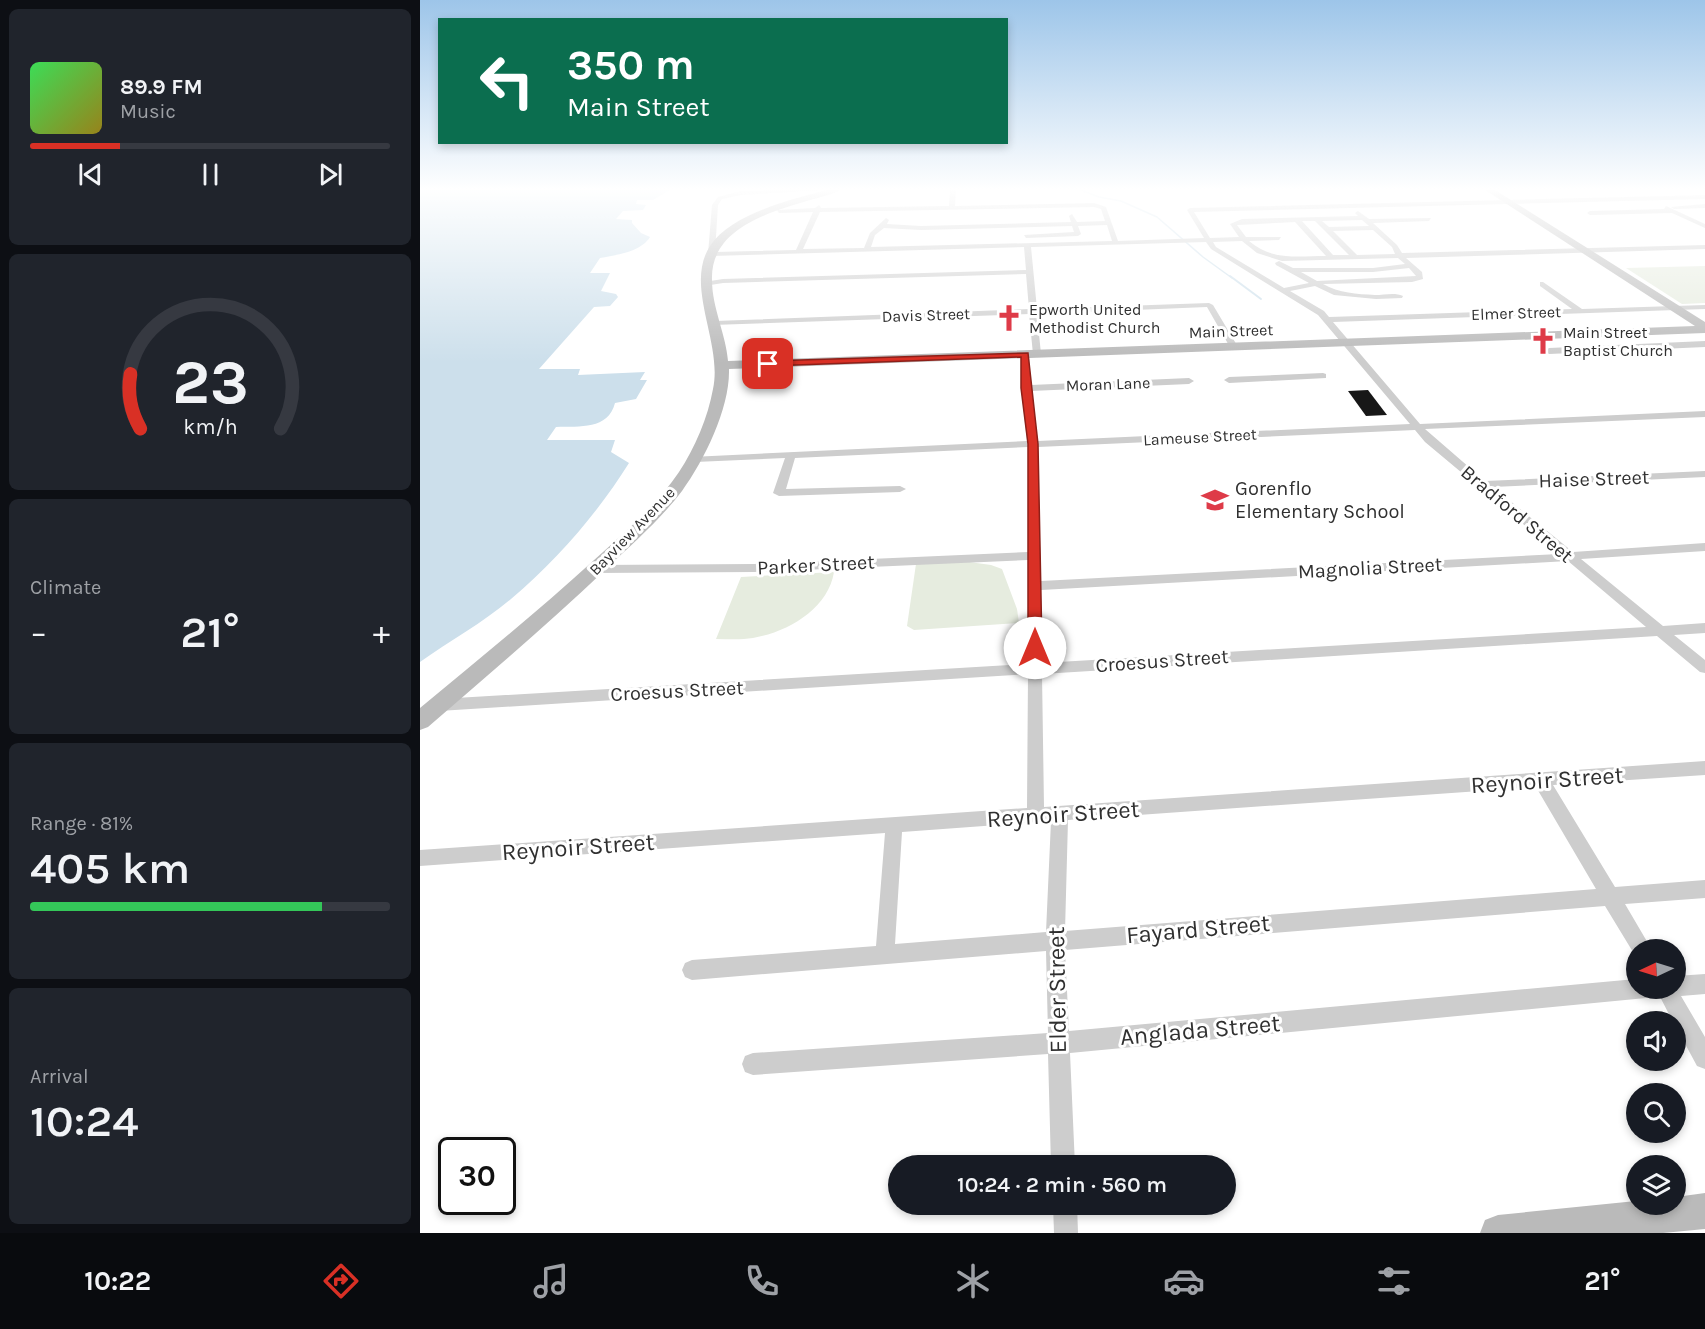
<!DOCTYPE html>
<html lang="en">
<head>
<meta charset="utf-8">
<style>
  body { margin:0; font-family:Karla,sans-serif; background:#20242c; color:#f1f3f6; height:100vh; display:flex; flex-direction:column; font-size:22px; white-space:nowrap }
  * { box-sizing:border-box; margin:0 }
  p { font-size:20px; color:#9ea1a6 }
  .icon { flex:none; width:33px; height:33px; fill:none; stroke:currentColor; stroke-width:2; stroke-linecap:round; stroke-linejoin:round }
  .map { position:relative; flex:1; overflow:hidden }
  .details { display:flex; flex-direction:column; gap:9px; padding:9px; background:#0d0f14; width:420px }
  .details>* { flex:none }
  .hud { position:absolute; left:18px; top:18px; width:570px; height:126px; border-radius:0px; box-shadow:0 3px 9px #0003; background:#0b6e4f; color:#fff; overflow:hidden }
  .needle { width:39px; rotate:266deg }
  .controls { position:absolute; left:1206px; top:939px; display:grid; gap:12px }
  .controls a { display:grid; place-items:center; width:60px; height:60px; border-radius:50%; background:#171b24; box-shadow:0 3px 9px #0003; font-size:30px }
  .speed { position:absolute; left:18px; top:1137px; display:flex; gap:12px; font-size:30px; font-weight:700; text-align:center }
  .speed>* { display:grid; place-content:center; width:78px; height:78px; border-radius:50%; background:#171b24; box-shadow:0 3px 9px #0003; line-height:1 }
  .speed .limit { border:3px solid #111; border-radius:9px; background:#fff; color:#111 }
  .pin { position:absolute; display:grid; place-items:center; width:51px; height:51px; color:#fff; margin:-26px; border-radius:12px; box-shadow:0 3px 9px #0006 }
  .me { position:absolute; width:66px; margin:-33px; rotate:0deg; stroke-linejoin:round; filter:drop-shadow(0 0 4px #0008) }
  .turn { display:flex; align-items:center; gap:21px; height:126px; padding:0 30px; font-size:27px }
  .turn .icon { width:78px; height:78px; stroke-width:2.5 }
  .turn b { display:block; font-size:42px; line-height:51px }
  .big { font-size:45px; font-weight:600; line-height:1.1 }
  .details .card { flex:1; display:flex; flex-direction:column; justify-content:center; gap:9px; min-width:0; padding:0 21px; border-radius:9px; background:#20242c }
  .details .dial { align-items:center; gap:0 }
  .dial svg { height:156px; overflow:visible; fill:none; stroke:#363941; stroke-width:7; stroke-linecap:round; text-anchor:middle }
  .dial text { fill:#f1f3f6; stroke:none }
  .song { display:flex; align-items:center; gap:18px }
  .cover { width:72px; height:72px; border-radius:9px; background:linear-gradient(135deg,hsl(130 70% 55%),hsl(50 70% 35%)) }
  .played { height:6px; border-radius:3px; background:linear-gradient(90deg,#d93025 25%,#363941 25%) }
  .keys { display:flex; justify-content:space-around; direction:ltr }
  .heat { display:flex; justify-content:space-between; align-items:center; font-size:33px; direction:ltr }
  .charge { height:9px; border-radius:4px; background:linear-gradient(90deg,#34c759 81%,#363941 0) }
  .trip { position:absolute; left:468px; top:1155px; width:348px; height:60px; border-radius:30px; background:#171b24; box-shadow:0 3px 9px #0003; font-weight:600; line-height:60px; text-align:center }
  .dock { display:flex; height:96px; justify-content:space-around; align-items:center; background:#090b0e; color:#9ea1a6 }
  .dock .icon { width:42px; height:42px }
  .dock .selected { color:#d93025 }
  .dock b { font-size:27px; color:#f1f3f6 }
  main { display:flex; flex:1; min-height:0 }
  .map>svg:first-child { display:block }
</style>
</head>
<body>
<main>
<section class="details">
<div class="card">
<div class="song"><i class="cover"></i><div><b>89.9 FM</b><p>Music</p></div></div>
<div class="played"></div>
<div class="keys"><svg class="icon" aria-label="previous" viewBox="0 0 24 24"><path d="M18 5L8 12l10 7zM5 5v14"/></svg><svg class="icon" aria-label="pause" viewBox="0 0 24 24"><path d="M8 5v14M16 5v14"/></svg><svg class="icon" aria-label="next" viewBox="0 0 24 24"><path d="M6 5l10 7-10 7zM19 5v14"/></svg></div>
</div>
<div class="card dial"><svg viewBox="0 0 100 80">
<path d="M14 69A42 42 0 1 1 86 69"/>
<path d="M14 69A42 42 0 0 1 9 41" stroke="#d93025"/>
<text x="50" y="56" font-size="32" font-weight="700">23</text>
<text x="50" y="72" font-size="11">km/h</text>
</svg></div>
<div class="card"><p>Climate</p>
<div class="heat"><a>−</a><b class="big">21°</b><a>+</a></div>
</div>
<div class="card"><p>Range · 81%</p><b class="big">405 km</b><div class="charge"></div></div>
<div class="card"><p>Arrival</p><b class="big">10:24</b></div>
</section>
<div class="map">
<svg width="1285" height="1233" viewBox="0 0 1285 1233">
  <rect width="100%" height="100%" fill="#fff"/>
  <!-- green -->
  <g fill="#e6ecdf">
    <polygon points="1285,266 1285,303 1262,304 1206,268"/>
    <polygon points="549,562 571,565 582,569 597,609 599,623 494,630 487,626 496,564"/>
    <path d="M414,572C408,609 368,632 333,638C321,640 308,639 296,639L321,577Z"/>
  </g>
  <!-- water -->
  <path fill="#ccdfeb" d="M0,190H250L233,200H217L216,204L226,205L223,210L203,211L196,219L212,220V223L221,233L230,237C221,252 196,255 180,258L170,273H190L181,291L196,294L198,297L190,306L174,307L119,369H160L158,375L225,372L220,380H227L216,399L195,403C188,430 160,426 136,427L127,440H195L191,452L209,463C177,514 137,560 91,599C64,622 30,641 0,662Z"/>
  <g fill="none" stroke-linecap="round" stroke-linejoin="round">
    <!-- stream-far1 -->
    <polyline stroke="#ccdfeb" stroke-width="1.5" points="661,190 679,197 701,201 737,217 783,257 812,278"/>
    <!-- stream -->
    <polyline stroke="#ccdfeb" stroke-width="2" points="810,276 841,299"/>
  </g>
  <!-- building -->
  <polygon fill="#171717" points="948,390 967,415 946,416 928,391"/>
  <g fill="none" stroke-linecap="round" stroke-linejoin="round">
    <!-- street -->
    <g fill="#cdcdcd" fill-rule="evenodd">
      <path d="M402,190L321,195L302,199L298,205L295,252L376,250L393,212L359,213L357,210L395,208L399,205L401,208L529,206L530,190H536L535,206L674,203L686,207L698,241L784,238L767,210L770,208L1285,195V199L774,212L790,238L819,237L810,224L822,219L938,216L935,213L938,211L949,219L1011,218L1009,221L953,223L977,245L982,253L1285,245V249L986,258L1002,272L1003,279L992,282L903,284C919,293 937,294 955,295C964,295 975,292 983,296L982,298L956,299L914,295L895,286L870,291L904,311L909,317L1152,309L1120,286V282H1123L1162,309L1285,305V309L913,322L1000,424L1285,411V417L1005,429L1065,481L1285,471V477L1073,487L1153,552L1285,543V551L1161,559L1243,626L1285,623V633L1254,635L1285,660V673L1280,672L1237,636L622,674L624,807L1285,761V775L1133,785L1195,887L1285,880V898L1205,904L1232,950H1216V957L1185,906L645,950L649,1031L1216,979V988H1256V976L1285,974V994L1261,996L1285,1037V1069L1277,1066L1256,1027V1022H1253L1236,989L1233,995L1226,998L650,1053L655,1166H631L628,1054L333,1075L325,1072L322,1064L325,1056L333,1053L628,1033L626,951L272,980L265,977L262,970L265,963L272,960L456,946L465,833L0,866V850L607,808L608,674L19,711L14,709L11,705L14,701L19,699L608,664V560L334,572L176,573L170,569L176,565L334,564L608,552V447L375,458L366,489L480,486L486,489L480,492L359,496L353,493L365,458L275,462L270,459L271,457L607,441L601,388V355L605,352L609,355L611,385L769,378L774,381L769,384L611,391L618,441L990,424L898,315L791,249L786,242L611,247L617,309L789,303L793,305L818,347L817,349H811L787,307L617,314L621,354L617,357L613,354L609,314L292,325L291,323L295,321L609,309L606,274L303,283L284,286V282L303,279L606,270L604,247L291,256L288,254L292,205L298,197L321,191ZM674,207L681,209L685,221L657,222L652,214L649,216L651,222L501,226L467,224L469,220L466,218L450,233L444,248L383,249L400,212ZM942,220L949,226L909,227L902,221ZM882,221H895L929,255H913ZM875,222L906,256C877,256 852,261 829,241L859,240L861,237H826L817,225ZM687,225L692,241L451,247L455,235L464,228L501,230L652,226L654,232L604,235L606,238L658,236L661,234L658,226ZM953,230L972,247L975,254L937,255L913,231ZM822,241L837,253L862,261L978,258L985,264L953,268H873L859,261L855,263L856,265L889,283L864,288L796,247L793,242ZM989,268L996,276L897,281L881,272H953ZM995,430L1005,442L1139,554L621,581L618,447ZM1148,561L1226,627L622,663L621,590ZM1116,787L1176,889L645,931L648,820ZM631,821L626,932L475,944L482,832Z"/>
      <polygon points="1285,204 1285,208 1254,209 1251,207"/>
      <polygon points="1246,206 1285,224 1285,228 1252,213 1170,215 1167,213 1170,211 1244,209"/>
      <polygon points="1285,341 1285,347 1129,354 1125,351 1129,348"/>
      <polygon points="903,373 906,374 906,378 809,383 804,380 809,377"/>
      <polygon points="633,1204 657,1204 658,1233 634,1233"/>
    </g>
    <!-- secondary -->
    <g fill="#bababa" fill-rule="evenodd">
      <path d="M407,190H420C412,195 400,197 390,200C350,212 290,228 292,280C292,308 306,334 308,361L1275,326L1065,190H1075L1285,322V333L309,369C310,408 285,459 262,491C240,520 212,544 186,569C128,624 68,675 8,727L0,730V708C58,660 117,612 173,561C204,533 236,506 259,472C275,448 288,417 293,389C303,343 264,286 290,246C311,214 372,199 407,190Z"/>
      <polygon points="1285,1193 1285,1229 1243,1233 1060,1233 1065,1220 1078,1215 1216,1201 1216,1204 1256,1204 1256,1197"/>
    </g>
  </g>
  <!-- sky -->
  <linearGradient id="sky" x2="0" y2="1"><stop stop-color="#9dc5e9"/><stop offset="0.52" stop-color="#fff"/><stop offset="1" stop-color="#fff" stop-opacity="0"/></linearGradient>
  <rect width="1285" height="363" fill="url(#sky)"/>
  <!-- route -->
  <polygon fill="#d93025" stroke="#8d1f18" stroke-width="1.5" points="608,353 618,444 622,648 615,653 608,648 608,444 601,388 601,357 348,366 344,364 348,361"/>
  <!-- icons -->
  <defs>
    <symbol id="church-bare" viewBox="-9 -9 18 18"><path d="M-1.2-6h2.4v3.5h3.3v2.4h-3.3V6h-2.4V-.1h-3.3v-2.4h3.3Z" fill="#de3b48" stroke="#fff" stroke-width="2.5" paint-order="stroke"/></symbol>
    <symbol id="school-bare" viewBox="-9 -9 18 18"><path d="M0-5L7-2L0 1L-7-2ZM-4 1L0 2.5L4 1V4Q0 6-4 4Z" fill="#de3b48" stroke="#fff" stroke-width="2.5" paint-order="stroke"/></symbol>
  </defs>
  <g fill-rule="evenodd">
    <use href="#church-bare" x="570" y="299" width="38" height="38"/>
    <use href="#church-bare" x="1104" y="322" width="38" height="38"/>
    <use href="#school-bare" x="776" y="481" width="38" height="38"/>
  </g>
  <g text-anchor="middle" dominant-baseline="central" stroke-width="6" stroke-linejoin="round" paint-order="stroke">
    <!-- far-poi labels -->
    <g font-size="16" fill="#303030" stroke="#fff" text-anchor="start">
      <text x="609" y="309">Epworth United<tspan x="609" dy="18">Methodist Church</tspan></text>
      <text x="1143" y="332">Main Street<tspan x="1143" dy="18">Baptist Church</tspan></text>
    </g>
    <!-- far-street labels -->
    <g font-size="16" fill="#303030" stroke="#fff">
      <text transform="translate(1096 313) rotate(-2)">Elmer Street</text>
      <text transform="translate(506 315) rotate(-2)">Davis Street</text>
      <text transform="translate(811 331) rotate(-2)">Main Street</text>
      <text transform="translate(688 384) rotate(-2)">Moran Lane</text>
      <text transform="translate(780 437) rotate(-3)">Lameuse Street</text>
      <text transform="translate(212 531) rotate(-46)">Bayview Avenue</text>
    </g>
    <!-- street labels -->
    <g font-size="20" fill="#303030" stroke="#fff">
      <text transform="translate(1174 479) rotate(-2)">Haise Street</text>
      <text transform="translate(1097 514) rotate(40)">Bradford Street</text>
      <text transform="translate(396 565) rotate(-3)">Parker Street</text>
      <text transform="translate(950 568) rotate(-3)">Magnolia Street</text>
      <text transform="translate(742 661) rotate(-4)">Croesus Street</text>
      <text transform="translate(257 691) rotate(-3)">Croesus Street</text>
    </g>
    <!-- poi labels -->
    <g font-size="20" fill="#303030" stroke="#fff" text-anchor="start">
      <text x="815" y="488">Gorenflo<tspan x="815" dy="23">Elementary School</tspan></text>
    </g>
    <!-- near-street labels -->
    <g font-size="24" fill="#303030" stroke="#fff">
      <text transform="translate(1127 780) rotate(-4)">Reynoir Street</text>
      <text transform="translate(643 814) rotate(-4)">Reynoir Street</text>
      <text transform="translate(158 847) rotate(-4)">Reynoir Street</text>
      <text transform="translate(778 929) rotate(-5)">Fayard Street</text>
      <text transform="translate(637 990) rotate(-91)">Elder Street</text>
      <text transform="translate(780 1030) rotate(-5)">Anglada Street</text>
    </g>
  </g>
</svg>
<div class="controls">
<a><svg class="needle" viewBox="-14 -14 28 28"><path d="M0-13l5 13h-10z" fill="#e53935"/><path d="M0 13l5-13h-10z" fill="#9ea1a6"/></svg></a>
<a><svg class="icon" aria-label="sound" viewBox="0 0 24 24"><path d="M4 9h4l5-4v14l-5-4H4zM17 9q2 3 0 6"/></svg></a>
<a><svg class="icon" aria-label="search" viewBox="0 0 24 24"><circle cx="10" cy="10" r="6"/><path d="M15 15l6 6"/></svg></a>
<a><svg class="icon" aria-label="layers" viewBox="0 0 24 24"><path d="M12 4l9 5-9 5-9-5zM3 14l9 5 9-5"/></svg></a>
</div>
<div class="speed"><div class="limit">30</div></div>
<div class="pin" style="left:348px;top:364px;background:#d93025"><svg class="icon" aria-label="arrive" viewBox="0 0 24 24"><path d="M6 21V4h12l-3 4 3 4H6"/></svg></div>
<svg class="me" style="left:615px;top:648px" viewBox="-20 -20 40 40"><circle r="19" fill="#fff"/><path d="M0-13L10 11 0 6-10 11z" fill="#d93025"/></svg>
<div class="trip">10:24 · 2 min · 560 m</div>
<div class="hud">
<div class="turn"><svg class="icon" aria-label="left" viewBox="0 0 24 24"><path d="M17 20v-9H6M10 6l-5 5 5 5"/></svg><div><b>350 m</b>Main Street</div></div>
</div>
</div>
</main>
<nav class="dock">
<b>10:22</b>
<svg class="icon selected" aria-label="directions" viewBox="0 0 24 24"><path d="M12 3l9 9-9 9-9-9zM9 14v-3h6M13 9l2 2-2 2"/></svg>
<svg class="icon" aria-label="music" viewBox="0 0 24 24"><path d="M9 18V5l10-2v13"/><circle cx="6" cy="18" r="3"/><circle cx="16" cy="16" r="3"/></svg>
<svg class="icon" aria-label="phone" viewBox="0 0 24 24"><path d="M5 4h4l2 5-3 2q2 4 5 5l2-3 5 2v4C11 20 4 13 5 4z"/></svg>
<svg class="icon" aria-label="climate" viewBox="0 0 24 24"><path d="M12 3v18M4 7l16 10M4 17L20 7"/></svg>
<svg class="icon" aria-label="car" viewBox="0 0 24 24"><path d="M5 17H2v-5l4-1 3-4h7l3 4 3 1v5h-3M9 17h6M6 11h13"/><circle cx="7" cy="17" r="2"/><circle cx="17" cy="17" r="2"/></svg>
<svg class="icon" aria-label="filters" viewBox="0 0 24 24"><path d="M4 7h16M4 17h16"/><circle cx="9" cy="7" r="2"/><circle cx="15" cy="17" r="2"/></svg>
<b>21°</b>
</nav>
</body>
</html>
